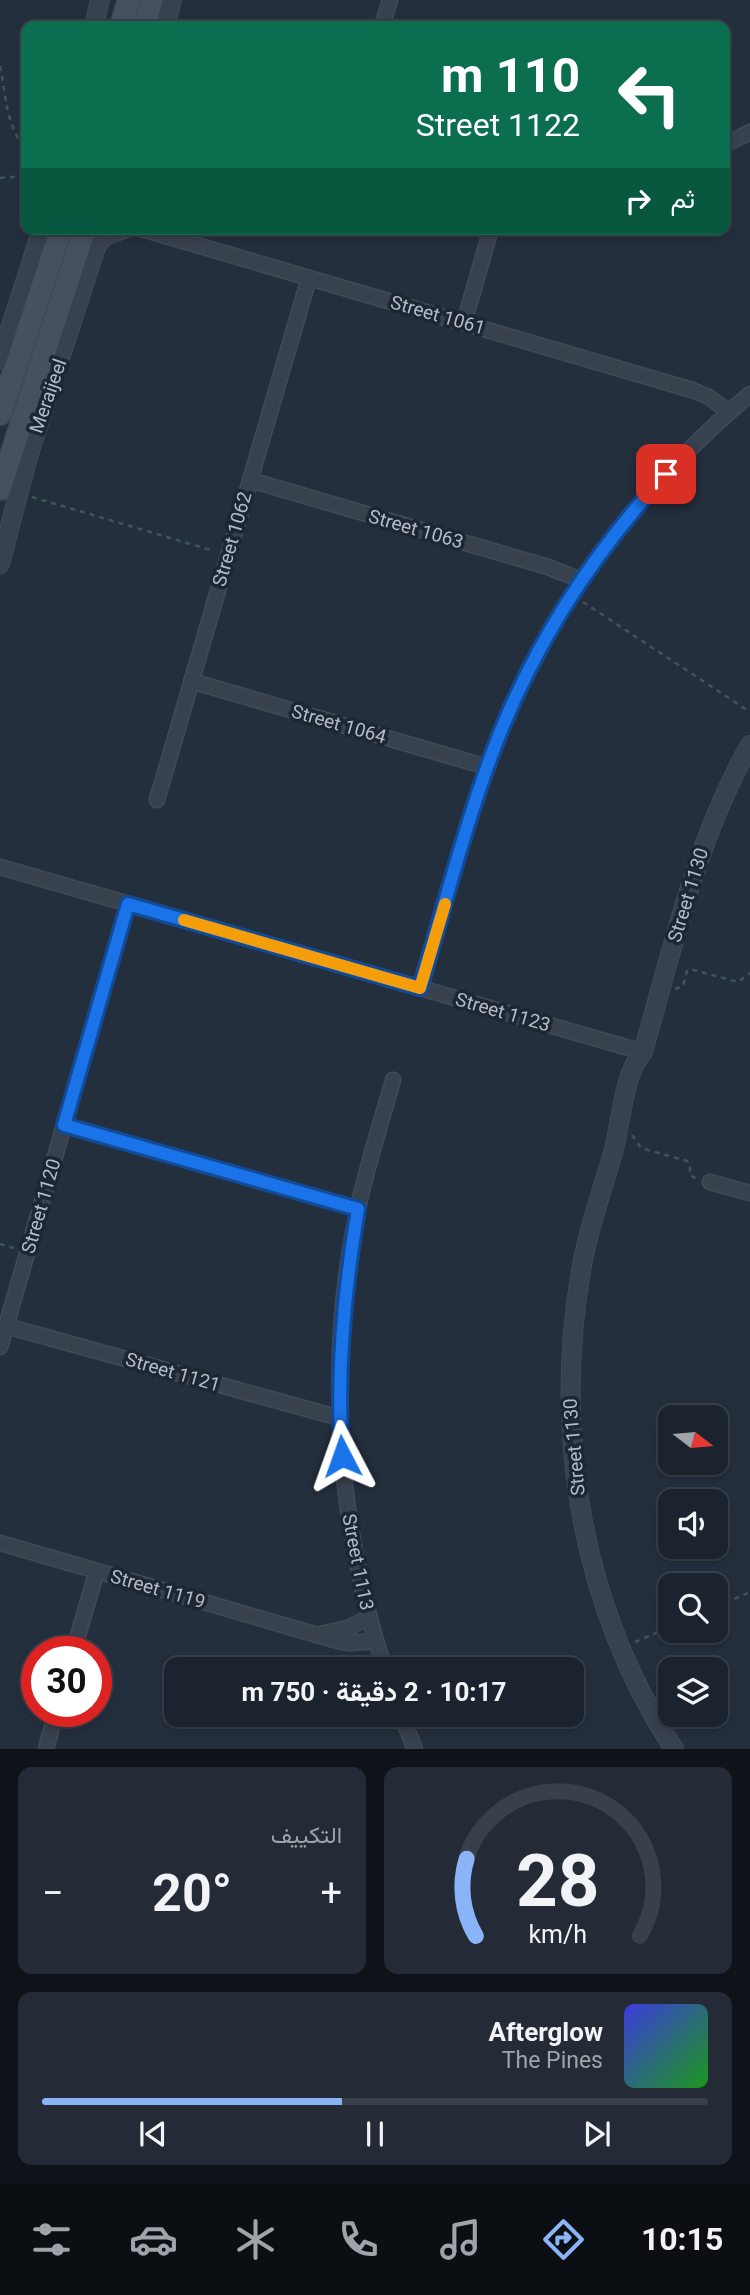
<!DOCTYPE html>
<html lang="ar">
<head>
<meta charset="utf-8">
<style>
  body { margin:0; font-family:Roboto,Vazirmatn,sans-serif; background:#242b36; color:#f1f3f6; direction:rtl; height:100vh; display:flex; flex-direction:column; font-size:26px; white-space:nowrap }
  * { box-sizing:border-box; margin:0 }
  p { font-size:23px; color:#a0a4aa }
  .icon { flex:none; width:38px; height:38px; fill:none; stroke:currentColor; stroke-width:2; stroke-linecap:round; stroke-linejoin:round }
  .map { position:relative; height:1749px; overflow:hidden; direction:ltr }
  .panel { display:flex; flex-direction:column; gap:18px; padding:18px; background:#0f1319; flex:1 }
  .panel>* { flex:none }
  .top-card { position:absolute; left:21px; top:21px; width:709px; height:214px; border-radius:14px; box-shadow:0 4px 10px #0003,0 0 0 2px #39404a; direction:rtl; background:#0b6e4f; color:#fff; overflow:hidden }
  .needle { width:46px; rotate:106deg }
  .tools { position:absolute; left:658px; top:1405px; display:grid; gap:14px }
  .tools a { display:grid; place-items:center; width:70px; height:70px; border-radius:14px; background:#1b232e; box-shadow:0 4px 10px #0003,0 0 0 2px #39404a; font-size:35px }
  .speed { position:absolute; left:21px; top:1636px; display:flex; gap:14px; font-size:35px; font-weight:700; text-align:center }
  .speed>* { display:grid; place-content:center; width:91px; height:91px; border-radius:50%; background:#1b232e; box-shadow:0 4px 10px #0003,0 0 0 2px #39404a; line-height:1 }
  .speed .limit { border:10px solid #d22; background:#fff; color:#111 }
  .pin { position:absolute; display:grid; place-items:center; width:60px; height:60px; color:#fff; margin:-30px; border-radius:14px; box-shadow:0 4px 10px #0006 }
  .me { position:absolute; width:77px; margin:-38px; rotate:356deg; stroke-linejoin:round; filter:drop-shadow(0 0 5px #0008) }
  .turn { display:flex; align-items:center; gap:24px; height:147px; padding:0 35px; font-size:32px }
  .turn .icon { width:91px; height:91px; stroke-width:2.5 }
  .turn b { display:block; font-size:49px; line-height:60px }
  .then { display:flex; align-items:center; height:66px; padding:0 35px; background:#0003; gap:14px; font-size:26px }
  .big { font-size:52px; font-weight:700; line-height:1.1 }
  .panel .widget { flex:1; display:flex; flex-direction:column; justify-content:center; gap:10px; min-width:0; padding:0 24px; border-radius:14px; background:#242b36 }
  .panel .dial { align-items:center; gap:0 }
  .dial svg { height:182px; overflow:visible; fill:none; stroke:#39404a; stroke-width:7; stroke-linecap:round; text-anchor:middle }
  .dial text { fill:#f1f3f6; stroke:none }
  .song { display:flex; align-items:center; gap:21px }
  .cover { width:84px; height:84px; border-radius:10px; background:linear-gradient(135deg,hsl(240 70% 55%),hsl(120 70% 35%)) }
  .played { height:7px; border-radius:4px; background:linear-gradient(90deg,#8ab4f8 45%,#39404a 45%) }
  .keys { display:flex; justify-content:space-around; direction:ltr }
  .heat { display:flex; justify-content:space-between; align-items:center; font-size:38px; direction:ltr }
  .panel .tiles { flex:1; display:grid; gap:18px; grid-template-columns:1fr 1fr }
  .widget:last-child { grid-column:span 2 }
  .trip { position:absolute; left:164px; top:1657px; width:420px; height:70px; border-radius:14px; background:#1b232e; box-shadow:0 4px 10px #0003,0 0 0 2px #39404a; font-weight:700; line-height:70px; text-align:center; direction:rtl }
  .tabs { display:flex; height:112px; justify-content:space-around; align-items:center; background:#0b0e12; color:#a0a4aa }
  .tabs .icon { width:49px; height:49px }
  .tabs .current { color:#8ab4f8 }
  .tabs b { font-size:32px; color:#f1f3f6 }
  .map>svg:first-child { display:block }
</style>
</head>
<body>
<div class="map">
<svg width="750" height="1749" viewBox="0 0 750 1749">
  <rect width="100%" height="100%" fill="#242f3e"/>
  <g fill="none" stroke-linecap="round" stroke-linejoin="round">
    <defs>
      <g id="minor">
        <polyline points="382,26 390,0"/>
        <polyline points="724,145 750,132"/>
        <polyline points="142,229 692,390 709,397 729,412"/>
        <polyline points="98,245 107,237 128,229"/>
        <polyline points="464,323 491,229"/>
        <polyline points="250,480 548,567 581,580"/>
        <polyline points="191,681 487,767"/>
        <polyline points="157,800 309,278"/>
        <polyline points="0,867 643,1052"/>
        <path d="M420,988C446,901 468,813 502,729C556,598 642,485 750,394"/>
        <polyline points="64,1125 358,1209"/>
        <polyline points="710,1182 750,1193"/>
        <polyline points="6,1326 340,1418"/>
        <polyline points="0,1347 128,904"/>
        <polyline points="0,1543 338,1641 350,1643 376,1641"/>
        <polyline points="320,1634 348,1628 368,1618"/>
        <polyline points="73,1652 97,1571"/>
        <path d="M385,1670C337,1522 325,1360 358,1208C367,1165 381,1123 393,1080"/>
        <polyline points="401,1715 415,1749"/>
        <polyline points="46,1749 56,1712"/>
      </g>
      <g id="tertiary">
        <polyline points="94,26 100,0"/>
        <polyline points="165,26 172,0"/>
        <polyline points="0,360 42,229"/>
        <polyline points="0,564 28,457 102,229"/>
        <path d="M674,1749C581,1607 552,1431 582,1265C589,1227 602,1190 613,1153C621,1124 623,1074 643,1052C673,947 696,840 750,745"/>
      </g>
      <g id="secondary">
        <polyline points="121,26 129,0"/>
        <polyline points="145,26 152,0"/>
        <polyline points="0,414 61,229"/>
        <polyline points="0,489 85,229"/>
      </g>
    </defs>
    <!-- minor casing -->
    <use href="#minor" stroke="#414a57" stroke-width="17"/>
    <!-- tertiary casing -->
    <use href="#tertiary" stroke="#414a57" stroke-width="20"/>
    <!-- secondary casing -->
    <use href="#secondary" stroke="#414a57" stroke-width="24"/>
    <!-- path -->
    <g stroke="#3f5557" stroke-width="2.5" stroke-dasharray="5 5" stroke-linecap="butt">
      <path d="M0,66C7,102 5,120 26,152"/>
      <polyline points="0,178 26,176"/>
      <polyline points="32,497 214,551"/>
      <polyline points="583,602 750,712"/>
      <polyline points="675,989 683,986 687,971 690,969 738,982 750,973"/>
      <polyline points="632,1135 641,1148 687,1161 690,1166 690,1175 697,1179"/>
      <polyline points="0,1244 14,1248"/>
      <polyline points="716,1607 750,1592"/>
      <polyline points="635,1642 670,1627"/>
    </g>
    <!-- minor -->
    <use href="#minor" stroke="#38414e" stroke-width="14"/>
    <!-- tertiary -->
    <use href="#tertiary" stroke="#38414e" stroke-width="18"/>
    <!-- secondary -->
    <use href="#secondary" stroke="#465061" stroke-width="21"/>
  </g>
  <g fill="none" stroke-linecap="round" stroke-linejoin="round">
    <defs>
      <path id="route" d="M342,1456C336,1373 344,1291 358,1209L64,1125L128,904L420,988C446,901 468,812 502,728C541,634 597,549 666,474"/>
    </defs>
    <!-- route casing -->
    <use href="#route" stroke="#114b97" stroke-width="18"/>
    <!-- route -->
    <use href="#route" stroke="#1a73e8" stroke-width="12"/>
    <!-- slow -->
    <polyline stroke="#f59e0b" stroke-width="12" points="184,920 420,988 445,904"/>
  </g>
  <g text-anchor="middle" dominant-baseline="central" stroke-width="7" stroke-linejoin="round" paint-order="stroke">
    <!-- street labels -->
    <g font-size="19" fill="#b4bcc9" stroke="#1d2633">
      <text transform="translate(438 315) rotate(16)">Street 1061</text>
      <text transform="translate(48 396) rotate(-71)">Meraijeel</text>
      <text transform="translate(416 529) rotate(16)">Street 1063</text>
      <text transform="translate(232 539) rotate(-74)">Street 1062</text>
      <text transform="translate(339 724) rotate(16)">Street 1064</text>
      <text transform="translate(688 895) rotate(-73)">Street 1130</text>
      <text transform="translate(503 1012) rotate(16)">Street 1123</text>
      <text transform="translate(41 1206) rotate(-74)">Street 1120</text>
      <text transform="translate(173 1372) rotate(16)">Street 1121</text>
      <text transform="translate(574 1447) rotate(-95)">Street 1130</text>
      <text transform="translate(358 1562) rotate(79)">Street 1113</text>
      <text transform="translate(158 1589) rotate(16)">Street 1119</text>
    </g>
  </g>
</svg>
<div class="tools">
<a><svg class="needle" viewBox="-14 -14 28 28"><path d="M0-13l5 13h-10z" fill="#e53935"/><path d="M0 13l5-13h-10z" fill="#a0a4aa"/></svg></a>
<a><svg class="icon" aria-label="sound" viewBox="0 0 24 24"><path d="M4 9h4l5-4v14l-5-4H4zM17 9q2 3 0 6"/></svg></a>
<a><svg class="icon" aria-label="search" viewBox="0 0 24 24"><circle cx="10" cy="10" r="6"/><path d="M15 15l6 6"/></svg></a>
<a><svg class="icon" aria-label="layers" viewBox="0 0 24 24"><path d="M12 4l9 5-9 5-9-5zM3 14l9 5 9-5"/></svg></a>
</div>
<div class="speed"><div class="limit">30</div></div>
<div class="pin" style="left:666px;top:474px;background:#d93025"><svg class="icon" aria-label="arrive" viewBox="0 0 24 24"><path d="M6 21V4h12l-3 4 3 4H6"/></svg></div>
<svg class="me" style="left:342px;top:1456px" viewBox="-20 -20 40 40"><path d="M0-17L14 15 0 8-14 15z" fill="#1a73e8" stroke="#fff" stroke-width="4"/></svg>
<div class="trip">10:17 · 2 دقيقة · 750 m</div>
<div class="top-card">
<div class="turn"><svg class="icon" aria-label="left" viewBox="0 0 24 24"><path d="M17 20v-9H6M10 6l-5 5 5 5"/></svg><div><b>110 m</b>Street 1122</div></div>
<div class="then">ثم<svg class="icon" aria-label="right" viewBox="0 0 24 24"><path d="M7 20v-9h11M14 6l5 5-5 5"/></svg></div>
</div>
</div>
<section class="panel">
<div class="tiles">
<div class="widget dial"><svg viewBox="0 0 100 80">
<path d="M14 69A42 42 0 1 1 86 69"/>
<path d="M14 69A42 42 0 0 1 10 35" stroke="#8ab4f8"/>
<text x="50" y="56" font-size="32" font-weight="700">28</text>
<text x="50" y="72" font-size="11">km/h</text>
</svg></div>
<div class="widget"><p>التكييف</p>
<div class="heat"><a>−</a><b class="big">20°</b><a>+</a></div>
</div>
<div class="widget">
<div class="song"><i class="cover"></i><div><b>Afterglow</b><p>The Pines</p></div></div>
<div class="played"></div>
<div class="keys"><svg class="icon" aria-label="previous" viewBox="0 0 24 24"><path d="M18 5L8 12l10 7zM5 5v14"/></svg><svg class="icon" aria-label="pause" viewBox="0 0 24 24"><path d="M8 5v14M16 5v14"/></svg><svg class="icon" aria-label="next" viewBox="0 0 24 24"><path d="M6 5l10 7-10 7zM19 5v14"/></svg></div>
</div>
</div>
</section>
<nav class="tabs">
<b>10:15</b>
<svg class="icon current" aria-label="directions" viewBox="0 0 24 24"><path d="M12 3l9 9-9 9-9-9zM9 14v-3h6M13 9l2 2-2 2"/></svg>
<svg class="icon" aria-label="music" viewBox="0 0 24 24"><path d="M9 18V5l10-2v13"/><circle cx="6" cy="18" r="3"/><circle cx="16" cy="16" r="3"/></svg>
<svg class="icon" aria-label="phone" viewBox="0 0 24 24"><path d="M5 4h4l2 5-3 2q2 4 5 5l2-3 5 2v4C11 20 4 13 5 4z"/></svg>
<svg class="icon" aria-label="climate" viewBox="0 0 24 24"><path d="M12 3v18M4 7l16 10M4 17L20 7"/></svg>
<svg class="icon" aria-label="car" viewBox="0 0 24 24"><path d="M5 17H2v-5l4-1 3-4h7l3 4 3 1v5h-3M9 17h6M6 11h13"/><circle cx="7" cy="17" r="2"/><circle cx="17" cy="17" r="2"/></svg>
<svg class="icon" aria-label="filters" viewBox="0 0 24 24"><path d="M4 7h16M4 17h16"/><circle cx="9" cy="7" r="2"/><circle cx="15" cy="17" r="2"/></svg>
</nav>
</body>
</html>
